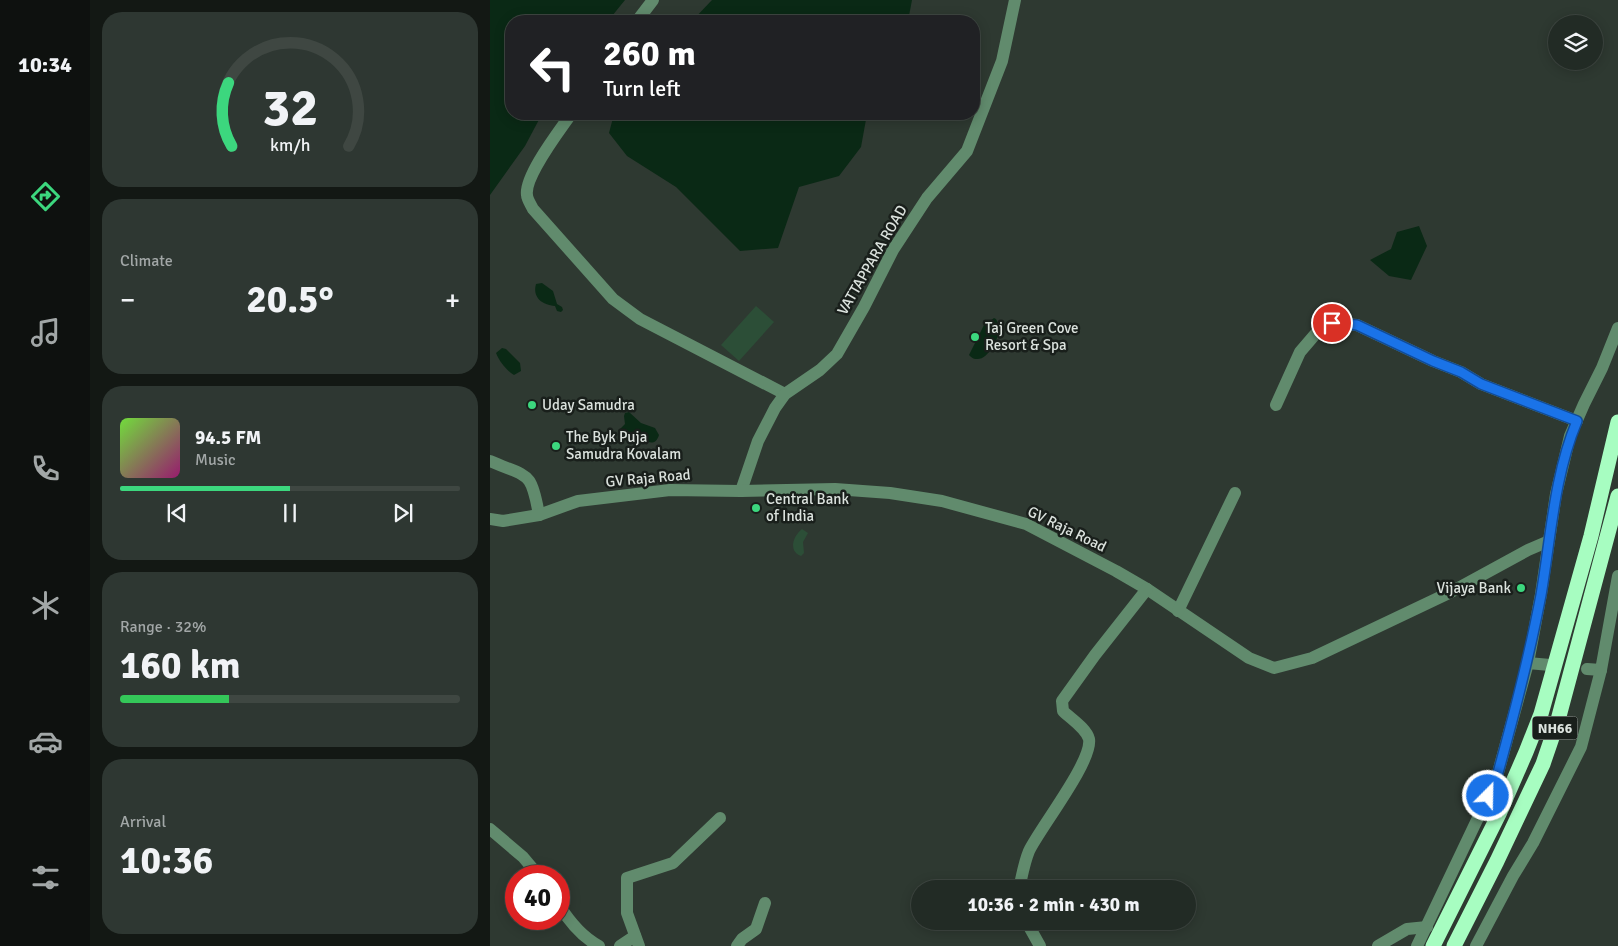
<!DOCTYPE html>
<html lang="en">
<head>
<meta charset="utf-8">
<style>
  body { margin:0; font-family:Signika,sans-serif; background:#2e3732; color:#f1f3f6; height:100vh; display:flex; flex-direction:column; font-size:19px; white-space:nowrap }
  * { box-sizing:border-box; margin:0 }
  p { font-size:16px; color:#a2a7a7 }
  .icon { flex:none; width:28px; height:28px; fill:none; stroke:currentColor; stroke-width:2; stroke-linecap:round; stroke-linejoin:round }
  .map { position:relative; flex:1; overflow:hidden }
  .side { display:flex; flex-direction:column; gap:12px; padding:12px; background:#131814; width:400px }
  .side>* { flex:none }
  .guide { position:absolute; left:15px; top:15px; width:475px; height:105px; border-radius:20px; box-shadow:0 2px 12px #0003,0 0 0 1px #3f4742; background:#202124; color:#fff; overflow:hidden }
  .tools { position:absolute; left:1058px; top:15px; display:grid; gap:10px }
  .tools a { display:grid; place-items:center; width:55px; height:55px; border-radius:50%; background:#222b25; box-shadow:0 2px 12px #0003,0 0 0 1px #3f4742; font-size:25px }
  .speed { position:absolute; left:15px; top:865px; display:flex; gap:10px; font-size:25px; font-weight:700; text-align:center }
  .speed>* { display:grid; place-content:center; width:65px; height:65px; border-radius:50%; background:#222b25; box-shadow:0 2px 12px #0003,0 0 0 1px #3f4742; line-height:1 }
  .speed .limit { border:8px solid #d22; background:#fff; color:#111 }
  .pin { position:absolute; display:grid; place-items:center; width:42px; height:42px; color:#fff; margin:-21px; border:2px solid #fff; border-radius:50%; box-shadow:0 1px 5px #0007 }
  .me { position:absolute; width:55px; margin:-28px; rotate:23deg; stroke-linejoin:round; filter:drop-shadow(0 0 4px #0008) }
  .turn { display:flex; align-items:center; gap:18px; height:105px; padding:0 15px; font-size:22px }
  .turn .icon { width:65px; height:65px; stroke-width:2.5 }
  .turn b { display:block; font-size:35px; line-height:42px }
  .big { font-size:38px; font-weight:700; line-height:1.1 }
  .side .card { flex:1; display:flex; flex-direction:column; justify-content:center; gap:8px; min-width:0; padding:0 18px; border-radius:20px; background:#2e3732 }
  .side .dial { align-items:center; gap:0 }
  .dial svg { height:130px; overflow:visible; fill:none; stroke:#3f4742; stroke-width:7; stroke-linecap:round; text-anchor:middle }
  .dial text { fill:#f1f3f6; stroke:none }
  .song { display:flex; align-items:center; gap:15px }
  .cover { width:60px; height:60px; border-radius:8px; background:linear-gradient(135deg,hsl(100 70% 55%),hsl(320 70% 35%)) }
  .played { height:5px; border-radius:2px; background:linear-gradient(90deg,#3cd77e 50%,#3f4742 50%) }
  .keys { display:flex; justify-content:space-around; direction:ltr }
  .heat { display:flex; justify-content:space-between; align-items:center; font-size:28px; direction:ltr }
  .charge { height:8px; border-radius:4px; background:linear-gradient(90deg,#34c759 32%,#3f4742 0) }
  .trip { position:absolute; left:421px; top:880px; width:285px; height:50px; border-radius:25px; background:#222b25; box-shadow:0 2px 12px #0003,0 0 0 1px #3f4742; font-weight:700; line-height:50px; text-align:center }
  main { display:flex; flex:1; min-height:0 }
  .menu { display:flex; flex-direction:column; width:90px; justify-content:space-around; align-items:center; background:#0e110f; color:#a2a7a7 }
  .menu .icon { width:35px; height:35px }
  .menu .current { color:#3cd77e }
  .menu b { font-size:22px; color:#f1f3f6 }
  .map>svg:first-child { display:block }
</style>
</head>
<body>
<main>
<nav class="menu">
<b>10:34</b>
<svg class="icon current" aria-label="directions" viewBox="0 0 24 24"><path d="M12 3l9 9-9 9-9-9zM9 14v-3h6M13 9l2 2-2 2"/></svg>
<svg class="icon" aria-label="music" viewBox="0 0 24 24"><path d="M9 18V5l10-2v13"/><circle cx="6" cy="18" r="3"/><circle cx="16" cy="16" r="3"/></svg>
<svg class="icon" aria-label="phone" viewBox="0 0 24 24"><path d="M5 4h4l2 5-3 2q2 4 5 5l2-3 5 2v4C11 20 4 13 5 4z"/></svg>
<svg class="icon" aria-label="climate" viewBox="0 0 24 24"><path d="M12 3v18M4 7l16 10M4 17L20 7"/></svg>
<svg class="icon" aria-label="car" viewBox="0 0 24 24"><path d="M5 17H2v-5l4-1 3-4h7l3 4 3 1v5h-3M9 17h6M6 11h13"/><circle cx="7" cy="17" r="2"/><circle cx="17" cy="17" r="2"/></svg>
<svg class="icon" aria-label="filters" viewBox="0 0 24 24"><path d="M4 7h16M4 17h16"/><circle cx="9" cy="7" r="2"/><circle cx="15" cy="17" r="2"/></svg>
</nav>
<section class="side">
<div class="card dial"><svg viewBox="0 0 100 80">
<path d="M14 69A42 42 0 1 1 86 69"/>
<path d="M14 69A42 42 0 0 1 12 30" stroke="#3cd77e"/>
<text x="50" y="56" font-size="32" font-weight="700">32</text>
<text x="50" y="72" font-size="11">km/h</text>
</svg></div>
<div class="card"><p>Climate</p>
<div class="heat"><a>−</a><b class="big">20.5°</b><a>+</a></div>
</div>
<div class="card">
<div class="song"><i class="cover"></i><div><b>94.5 FM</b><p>Music</p></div></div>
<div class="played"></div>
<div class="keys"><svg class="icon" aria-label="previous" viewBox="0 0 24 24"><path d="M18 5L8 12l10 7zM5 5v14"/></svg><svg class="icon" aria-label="pause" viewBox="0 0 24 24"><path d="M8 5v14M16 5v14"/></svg><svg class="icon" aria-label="next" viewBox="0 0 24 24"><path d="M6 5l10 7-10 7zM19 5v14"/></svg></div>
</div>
<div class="card"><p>Range · 32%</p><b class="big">160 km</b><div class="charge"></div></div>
<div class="card"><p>Arrival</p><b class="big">10:36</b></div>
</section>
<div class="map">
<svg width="1128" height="946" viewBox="0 0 1128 946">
  <rect width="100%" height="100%" fill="#2e3931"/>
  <!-- green -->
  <g fill="#2c4e37">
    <polygon points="266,306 284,322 249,361 231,345"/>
    <path d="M312,529L318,533L313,542L314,553L311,556C298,551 303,536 312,529Z"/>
  </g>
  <!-- water -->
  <g fill="#0a2915">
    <polygon points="0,0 135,0 118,21 21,21 21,114 52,114 35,146 0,195"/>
    <polygon points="222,0 422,0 418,21 202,21"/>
    <polygon points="124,114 377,114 371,147 349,176 309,187 288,248 250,251 186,187 137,156 119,133"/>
    <polygon points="929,226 937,246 921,280 899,276 880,260 901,249 907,232"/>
    <path d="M52,283L63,291L67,304L72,307L73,310L71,312L67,311L65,306C53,305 42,298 46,284Z"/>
    <path d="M504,318L506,319C507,322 509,324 509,327C510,337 498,361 486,359C483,359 481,357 479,355L496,321H500Z"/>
    <path d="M12,348L16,349L30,363L31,371L24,375C17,371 9,361 6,353Z"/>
    <path d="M139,412L151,423L165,428L169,435C165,448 156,441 148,438C143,436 136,435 131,434L129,430L135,424L134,416L135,413Z"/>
  </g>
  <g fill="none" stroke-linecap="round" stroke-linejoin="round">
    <!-- minor -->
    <g stroke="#618b6d" stroke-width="12">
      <polyline points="147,21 163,0"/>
      <path d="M81,114C70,130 34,176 37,195C37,199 41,205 43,209L123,299L150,319L295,394"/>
      <polyline points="786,405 810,352 828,331 842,323 867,325 943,361 971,372 991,384 1087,421"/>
      <path d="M0,461C38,478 41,469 49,515"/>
      <polyline points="251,491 268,441 285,408 295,394 330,370 347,354 374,307 403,250 437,198 477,151 512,61 525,0"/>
      <polyline points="0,519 13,521 49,515 88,501 180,490 251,491 345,489 400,493 452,501 536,524 626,571 657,589 759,658 784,668 822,658 961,592 1038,550 1059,541"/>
      <polyline points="688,611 745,493"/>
      <polyline points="1038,663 1060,665"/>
      <polyline points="1097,669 1111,670"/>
      <polyline points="0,829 33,857 49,876"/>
      <path d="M529,889C532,876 534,863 539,851C550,828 603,761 599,739C596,728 581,719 573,711L572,701L605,655L657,589"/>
      <path d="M69,905C79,921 92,937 109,946"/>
      <polyline points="536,921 550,946"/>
      <polyline points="130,946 145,936"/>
      <polyline points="149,946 137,913 137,878 183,863 230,818"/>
      <polyline points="247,946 252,939 266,929 275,903"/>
      <polyline points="888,946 917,929 937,927"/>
      <polyline points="927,946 1006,780 1038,663 1051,594 1066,494 1080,436 1094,404 1112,368 1128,328"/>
      <polyline points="986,946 1023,876 1043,843 1091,747 1111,670 1128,576"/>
    </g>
    <!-- highway -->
    <g stroke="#a7fdc1" stroke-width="15">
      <polyline points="943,946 1009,814 1036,752 1051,714 1101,536 1128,422"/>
      <polyline points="964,946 1007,861 1053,764 1068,720 1128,496"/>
    </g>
  </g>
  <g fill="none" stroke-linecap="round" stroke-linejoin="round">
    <defs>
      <path id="route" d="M842,323L867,325L943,361L971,372L991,384L1087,421C1064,476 1061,537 1051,595C1039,658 1023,719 1006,780L998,796"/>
    </defs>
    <!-- route casing -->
    <use href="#route" stroke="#114b97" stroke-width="12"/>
    <!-- route -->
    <use href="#route" stroke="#1a73e8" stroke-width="9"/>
  </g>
  <!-- markers -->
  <g fill="#3cd77e" stroke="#191f1b" stroke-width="2">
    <circle cx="485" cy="337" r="5"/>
    <circle cx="42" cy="405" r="5"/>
    <circle cx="66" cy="446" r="5"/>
    <circle cx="266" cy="508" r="5"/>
    <circle cx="1031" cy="588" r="5"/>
  </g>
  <g text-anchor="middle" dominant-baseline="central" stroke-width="5" stroke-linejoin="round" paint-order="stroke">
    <!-- shield labels -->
    <rect fill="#191f1b" stroke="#a1a8a3" stroke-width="1" x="1042.5" y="716.5" width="45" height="23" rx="4"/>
    <g font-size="14" font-weight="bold" fill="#dbe2dd">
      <text x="1065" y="728">NH66</text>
    </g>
    <!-- street labels -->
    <g font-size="15" fill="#dbe2dd" stroke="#191f1b">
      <text transform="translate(382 260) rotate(-60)">VATTAPPARA ROAD</text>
      <text transform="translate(158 478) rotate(-5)">GV Raja Road</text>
      <text transform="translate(577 529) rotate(26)">GV Raja Road</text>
    </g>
    <!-- poi labels -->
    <g font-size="15" fill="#dbe2dd" stroke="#191f1b" text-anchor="start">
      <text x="495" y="328">Taj Green Cove<tspan x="495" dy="17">Resort &amp; Spa</tspan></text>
      <text x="52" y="405">Uday Samudra</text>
      <text x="76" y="437">The Byk Puja<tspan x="76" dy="17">Samudra Kovalam</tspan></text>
      <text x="276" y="499">Central Bank<tspan x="276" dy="17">of India</tspan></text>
      <text x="1021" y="588" text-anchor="end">Vijaya Bank</text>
    </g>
  </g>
</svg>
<div class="tools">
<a><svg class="icon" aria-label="layers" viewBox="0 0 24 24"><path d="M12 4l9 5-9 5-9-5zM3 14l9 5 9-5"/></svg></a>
</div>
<div class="speed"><div class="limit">40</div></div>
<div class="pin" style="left:842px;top:323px;background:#d93025"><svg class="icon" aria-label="arrive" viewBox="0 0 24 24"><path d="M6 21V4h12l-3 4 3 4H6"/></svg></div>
<svg class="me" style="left:998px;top:796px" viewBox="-20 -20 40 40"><circle r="17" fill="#1a73e8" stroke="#fff" stroke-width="3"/><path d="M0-11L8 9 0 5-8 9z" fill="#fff"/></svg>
<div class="trip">10:36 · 2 min · 430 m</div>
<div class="guide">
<div class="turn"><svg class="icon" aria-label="left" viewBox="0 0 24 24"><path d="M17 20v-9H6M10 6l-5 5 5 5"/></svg><div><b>260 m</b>Turn left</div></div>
</div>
</div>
</main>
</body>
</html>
